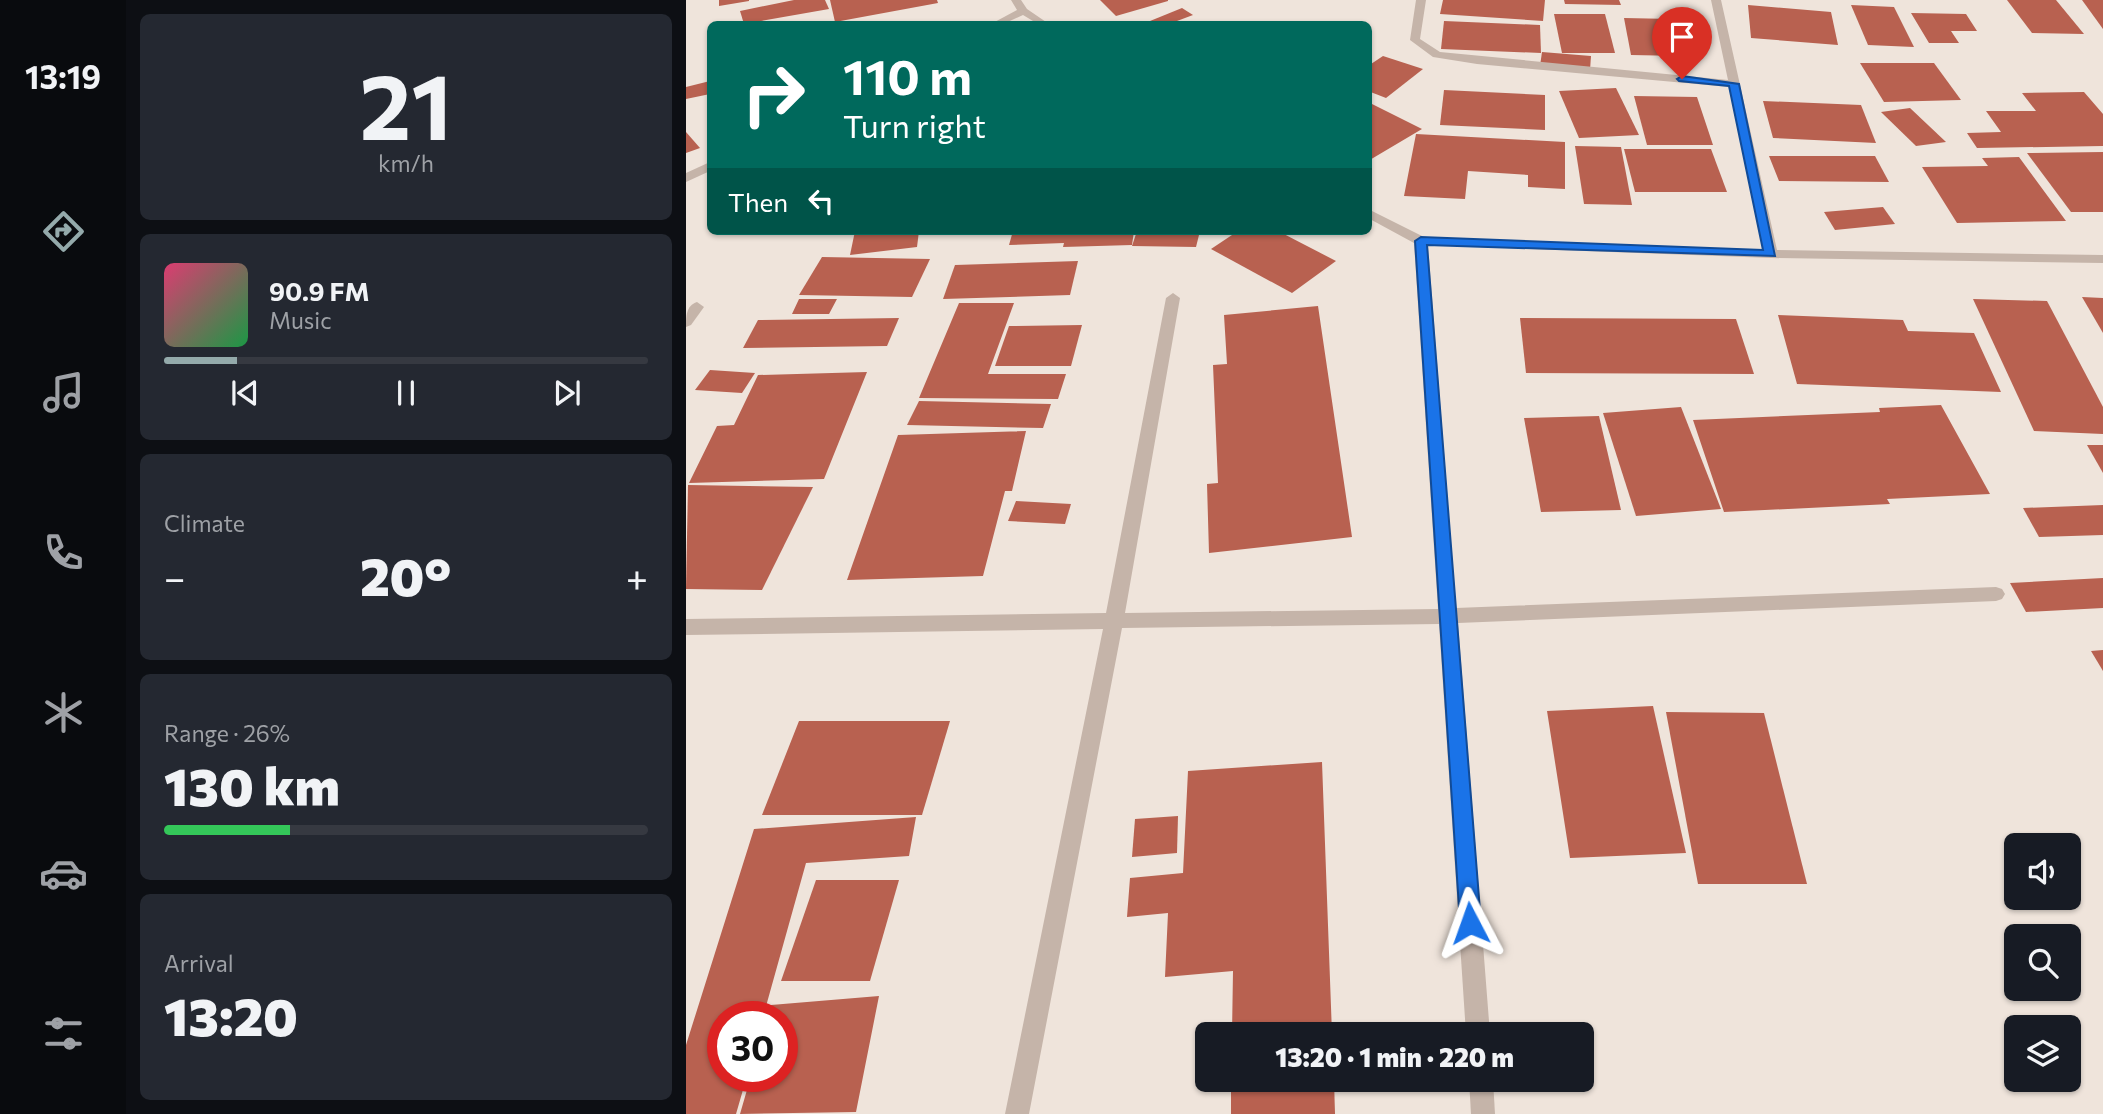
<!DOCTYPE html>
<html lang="en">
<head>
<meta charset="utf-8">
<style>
  body { margin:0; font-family:Commissioner,sans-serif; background:#242831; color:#f1f3f6; height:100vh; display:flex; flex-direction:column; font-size:26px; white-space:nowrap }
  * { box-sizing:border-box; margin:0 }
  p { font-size:23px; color:#9ea1a6 }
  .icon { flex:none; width:38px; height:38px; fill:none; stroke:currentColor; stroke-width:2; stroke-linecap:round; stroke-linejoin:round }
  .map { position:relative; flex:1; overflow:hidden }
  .side { display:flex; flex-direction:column; gap:14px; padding:14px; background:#0d0f14; width:560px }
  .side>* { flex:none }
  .guide { position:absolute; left:21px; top:21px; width:665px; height:214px; border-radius:10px; box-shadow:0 2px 5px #0004; background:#00695c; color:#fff; overflow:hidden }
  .buttons { position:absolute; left:1318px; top:833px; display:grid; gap:14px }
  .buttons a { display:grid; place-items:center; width:77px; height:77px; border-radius:10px; background:#171b24; box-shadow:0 2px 5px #0004; font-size:35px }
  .speed { position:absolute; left:21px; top:1001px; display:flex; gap:14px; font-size:35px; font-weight:700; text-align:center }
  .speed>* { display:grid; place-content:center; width:91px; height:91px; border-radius:50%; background:#171b24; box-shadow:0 2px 5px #0004; line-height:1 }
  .speed .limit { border:10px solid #d22; background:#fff; color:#111 }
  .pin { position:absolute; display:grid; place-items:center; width:60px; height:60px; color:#fff; margin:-72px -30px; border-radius:50% 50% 50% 0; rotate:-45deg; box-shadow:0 0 7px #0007 }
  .pin .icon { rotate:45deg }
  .me { position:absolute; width:77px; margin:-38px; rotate:356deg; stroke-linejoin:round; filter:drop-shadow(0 0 5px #0008) }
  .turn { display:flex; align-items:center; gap:24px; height:147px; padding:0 21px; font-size:32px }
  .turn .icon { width:91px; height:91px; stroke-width:2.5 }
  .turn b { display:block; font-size:49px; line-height:60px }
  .then { display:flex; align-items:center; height:66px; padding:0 21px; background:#0003; gap:14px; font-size:26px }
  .big { font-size:52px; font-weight:800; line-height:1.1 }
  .side .tile { flex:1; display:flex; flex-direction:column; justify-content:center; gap:10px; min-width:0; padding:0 24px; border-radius:10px; background:#242831 }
  .side .dial { align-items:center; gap:0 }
  .dial b { font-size:91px; line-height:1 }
  .song { display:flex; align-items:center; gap:21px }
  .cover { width:84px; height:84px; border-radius:10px; background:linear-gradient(135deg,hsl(340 70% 55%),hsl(140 70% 35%)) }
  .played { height:7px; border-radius:4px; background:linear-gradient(90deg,#94aaab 15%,#363941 15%) }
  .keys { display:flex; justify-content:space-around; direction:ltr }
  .heat { display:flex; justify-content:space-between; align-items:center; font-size:38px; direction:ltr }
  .charge { height:10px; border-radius:5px; background:linear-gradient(90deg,#34c759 26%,#363941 0) }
  .trip { position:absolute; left:509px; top:1022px; width:399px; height:70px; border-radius:10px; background:#171b24; box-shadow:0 2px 5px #0004; font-weight:800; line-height:70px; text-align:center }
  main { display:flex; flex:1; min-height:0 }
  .dock { display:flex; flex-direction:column; width:126px; justify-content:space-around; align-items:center; background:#090b0e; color:#9ea1a6 }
  .dock .icon { width:49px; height:49px }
  .dock .selected { color:#94aaab }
  .dock b { font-size:32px; color:#f1f3f6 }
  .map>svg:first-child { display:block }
</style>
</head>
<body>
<main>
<nav class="dock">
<b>13:19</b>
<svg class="icon selected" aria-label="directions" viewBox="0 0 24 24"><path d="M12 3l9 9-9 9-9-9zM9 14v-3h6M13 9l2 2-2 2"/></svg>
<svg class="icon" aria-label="music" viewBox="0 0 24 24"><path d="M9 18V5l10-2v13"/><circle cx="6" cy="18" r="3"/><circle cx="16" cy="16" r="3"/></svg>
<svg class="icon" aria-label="phone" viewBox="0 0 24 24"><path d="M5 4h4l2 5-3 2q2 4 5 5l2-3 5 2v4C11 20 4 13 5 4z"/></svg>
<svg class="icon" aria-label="climate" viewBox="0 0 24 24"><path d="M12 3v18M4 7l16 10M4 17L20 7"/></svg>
<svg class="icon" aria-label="car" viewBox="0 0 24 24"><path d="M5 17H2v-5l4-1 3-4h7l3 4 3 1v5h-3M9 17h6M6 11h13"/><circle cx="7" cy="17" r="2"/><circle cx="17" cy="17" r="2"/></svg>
<svg class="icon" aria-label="filters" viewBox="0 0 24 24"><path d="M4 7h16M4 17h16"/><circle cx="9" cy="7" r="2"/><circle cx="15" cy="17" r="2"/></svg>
</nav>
<section class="side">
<div class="tile dial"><b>21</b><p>km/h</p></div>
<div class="tile">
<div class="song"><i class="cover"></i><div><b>90.9 FM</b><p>Music</p></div></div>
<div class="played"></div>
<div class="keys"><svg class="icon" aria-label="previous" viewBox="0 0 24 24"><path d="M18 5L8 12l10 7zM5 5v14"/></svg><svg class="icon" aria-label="pause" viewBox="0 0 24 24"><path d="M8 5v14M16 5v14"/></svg><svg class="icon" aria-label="next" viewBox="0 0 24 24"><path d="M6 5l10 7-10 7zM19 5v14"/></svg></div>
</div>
<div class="tile"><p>Climate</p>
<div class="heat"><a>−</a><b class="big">20°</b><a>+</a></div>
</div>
<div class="tile"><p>Range · 26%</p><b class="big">130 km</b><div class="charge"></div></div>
<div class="tile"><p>Arrival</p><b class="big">13:20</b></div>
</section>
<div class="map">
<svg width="1417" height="1114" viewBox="0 0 1417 1114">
  <rect width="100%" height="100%" fill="#efe4db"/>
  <!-- building -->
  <g fill="#b86150">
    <polygon points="33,0 63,0 63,1 33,6"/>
    <polygon points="108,0 139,0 143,9 58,24 54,11"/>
    <polygon points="144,0 251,0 252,3 149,22"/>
    <polygon points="414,0 482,0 482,1 430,16"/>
    <polygon points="757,0 859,0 857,21 754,14"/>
    <polygon points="878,0 933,0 935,5 879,4"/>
    <polygon points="1321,0 1370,0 1398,34 1346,33"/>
    <polygon points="1396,0 1417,0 1417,29"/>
    <polygon points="1062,5 1145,12 1152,45 1065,38"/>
    <polygon points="1165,5 1208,7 1228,47 1182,45"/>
    <polygon points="496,8 507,15 483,24 470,24 464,21"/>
    <polygon points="1225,13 1280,14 1291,31 1265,31 1273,43 1243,43"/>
    <polygon points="868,14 919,14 929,53 876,53"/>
    <polygon points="938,18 986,19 996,56 945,55"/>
    <polygon points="758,21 854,25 855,53 755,49"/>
    <polygon points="856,52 905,56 904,70 854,66"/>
    <polygon points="697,56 737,69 700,98 682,91 682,66"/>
    <polygon points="1174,63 1248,63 1275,100 1198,102"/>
    <polygon points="24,81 24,94 0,99 0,87"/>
    <polygon points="930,88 953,135 893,138 873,91"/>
    <polygon points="758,90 859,95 859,130 754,125"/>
    <polygon points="1398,92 1417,114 1417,146 1291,148 1281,133 1315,132 1300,111 1350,111 1336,93"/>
    <polygon points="948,96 1011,97 1027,145 961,145"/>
    <polygon points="1077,101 1175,105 1190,143 1087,138"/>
    <polygon points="682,102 736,129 682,161"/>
    <polygon points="1224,108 1260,142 1230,146 1195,112"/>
    <polygon points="0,132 14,148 0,153"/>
    <polygon points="730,134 879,142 879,189 842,187 842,175 782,171 779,199 718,196"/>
    <polygon points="889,146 935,147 946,205 898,204"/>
    <polygon points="938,149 1025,149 1041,192 949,192"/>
    <polygon points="1417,152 1417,212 1385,212 1341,153"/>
    <polygon points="1083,156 1189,156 1203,182 1093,181"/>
    <polygon points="1333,157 1380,221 1271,223 1236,167 1302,166 1296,158"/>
    <polygon points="1197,207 1209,224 1149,230 1138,212"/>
    <polygon points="169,231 233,231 231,247 164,255"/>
    <polygon points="327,231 448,231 446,245 377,247 378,243 323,245"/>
    <polygon points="451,231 514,231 510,247 446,246"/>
    <polygon points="552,231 592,231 650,261 606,293 525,249"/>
    <polygon points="136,257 244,259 226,297 113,295"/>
    <polygon points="392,261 384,295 257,299 269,265"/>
    <polygon points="1396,297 1417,298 1417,333"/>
    <polygon points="113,299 151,299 143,314 106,314"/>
    <polygon points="1287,299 1361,301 1417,407 1417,434 1348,431"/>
    <polygon points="273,303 328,303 302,374 380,374 372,399 233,398"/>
    <polygon points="632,306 666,537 523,553 521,484 532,483 527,365 541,364 538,315"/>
    <polygon points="1092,315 1217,320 1222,331 1288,333 1315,392 1111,384"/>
    <polygon points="213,318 201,346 57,348 72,320"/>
    <polygon points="834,318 1050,319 1068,374 840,373"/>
    <polygon points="396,325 385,366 309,366 323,326"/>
    <polygon points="24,370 69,373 56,393 9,390"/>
    <polygon points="181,372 138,479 3,483 31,426 48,425 72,375"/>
    <polygon points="233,401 365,404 357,428 221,425"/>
    <polygon points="1255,405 1304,494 1201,499 1204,504 1038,512 1007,420 1194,412 1193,408"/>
    <polygon points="995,407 1035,509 950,516 917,413"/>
    <polygon points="913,416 935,510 855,512 838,418"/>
    <polygon points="340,431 326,491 319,491 297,576 161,580 212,435"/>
    <polygon points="1401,445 1417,445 1417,473"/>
    <polygon points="2,485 127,487 76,590 0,589"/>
    <polygon points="330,501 385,504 379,524 322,521"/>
    <polygon points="1417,505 1417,535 1353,537 1337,508"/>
    <polygon points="1417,578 1417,608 1340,612 1324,583"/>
    <polygon points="1417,650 1417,671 1405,651"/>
    <polygon points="967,706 1000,853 884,858 861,711"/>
    <polygon points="980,712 1078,713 1121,884 1012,884"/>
    <polygon points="113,721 264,721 236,815 76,815"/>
    <polygon points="636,762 646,1034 546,1034 547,971 479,977 482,913 441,917 444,878 497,873 502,771"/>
    <polygon points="492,816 491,853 446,857 449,819"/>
    <polygon points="230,817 223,856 120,863 77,1017 37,1017 37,1076 61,1076 50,1114 0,1114 0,1045 68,829"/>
    <polygon points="130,880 213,880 184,981 95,981"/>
    <polygon points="193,996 170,1112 54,1114 65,1076 96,1076 96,1017 81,1017 85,1005"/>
    <polygon points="545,1080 648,1080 649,1114 545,1114"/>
  </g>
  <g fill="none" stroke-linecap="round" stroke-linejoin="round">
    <!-- minor -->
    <g fill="#c5b4a9" fill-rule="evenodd">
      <polygon points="325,0 335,0 341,9 363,24 352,24 337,15 317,24 305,24 331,10"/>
      <polygon points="730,0 740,0 734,39 754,52 1042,80 1025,0 1035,0 1091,250 1417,255 1417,263 1085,258 742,245 770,608 1310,587 1316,589 1319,594 1316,599 1310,601 772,623 804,1034 780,1034 753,624 436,628 343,1114 319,1114 417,629 0,635 0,619 420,613 480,298 487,293 494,298 439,613 752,609 728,243 682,218 682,209 738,237 1077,250 1043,87 791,64 747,57 724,40"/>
      <polygon points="24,162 24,171 0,182 0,173"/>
      <path d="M11,302L18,307L5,325L0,327C0,316 0,306 11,302Z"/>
      <polygon points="783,1080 807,1080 809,1114 785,1114"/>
    </g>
  </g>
  <!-- route -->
  <polygon fill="#1a73e8" stroke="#114b97" stroke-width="2" points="996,76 1053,84 1089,256 741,245 795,923 792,930 784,933 777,930 774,923 729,241 735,237 1077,250 1043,86 993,81 991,79"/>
</svg>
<div class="buttons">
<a><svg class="icon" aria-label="sound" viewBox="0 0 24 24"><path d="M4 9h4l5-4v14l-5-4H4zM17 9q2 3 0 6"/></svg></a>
<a><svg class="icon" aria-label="search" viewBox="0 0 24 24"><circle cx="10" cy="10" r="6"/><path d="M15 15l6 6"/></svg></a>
<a><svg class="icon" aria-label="layers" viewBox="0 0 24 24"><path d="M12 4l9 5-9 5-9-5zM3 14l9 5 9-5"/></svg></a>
</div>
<div class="speed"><div class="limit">30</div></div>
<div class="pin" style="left:996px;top:79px;background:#d93025"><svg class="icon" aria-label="arrive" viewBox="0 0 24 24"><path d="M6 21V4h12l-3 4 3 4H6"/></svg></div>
<svg class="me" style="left:784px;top:923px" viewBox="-20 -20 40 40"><path d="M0-17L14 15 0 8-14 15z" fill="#1a73e8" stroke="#fff" stroke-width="4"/></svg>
<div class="trip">13:20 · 1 min · 220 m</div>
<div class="guide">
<div class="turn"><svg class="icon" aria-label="right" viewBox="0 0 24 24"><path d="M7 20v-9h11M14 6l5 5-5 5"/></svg><div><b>110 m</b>Turn right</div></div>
<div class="then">Then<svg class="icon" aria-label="left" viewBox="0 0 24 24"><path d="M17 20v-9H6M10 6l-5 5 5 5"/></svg></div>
</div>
</div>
</main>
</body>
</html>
